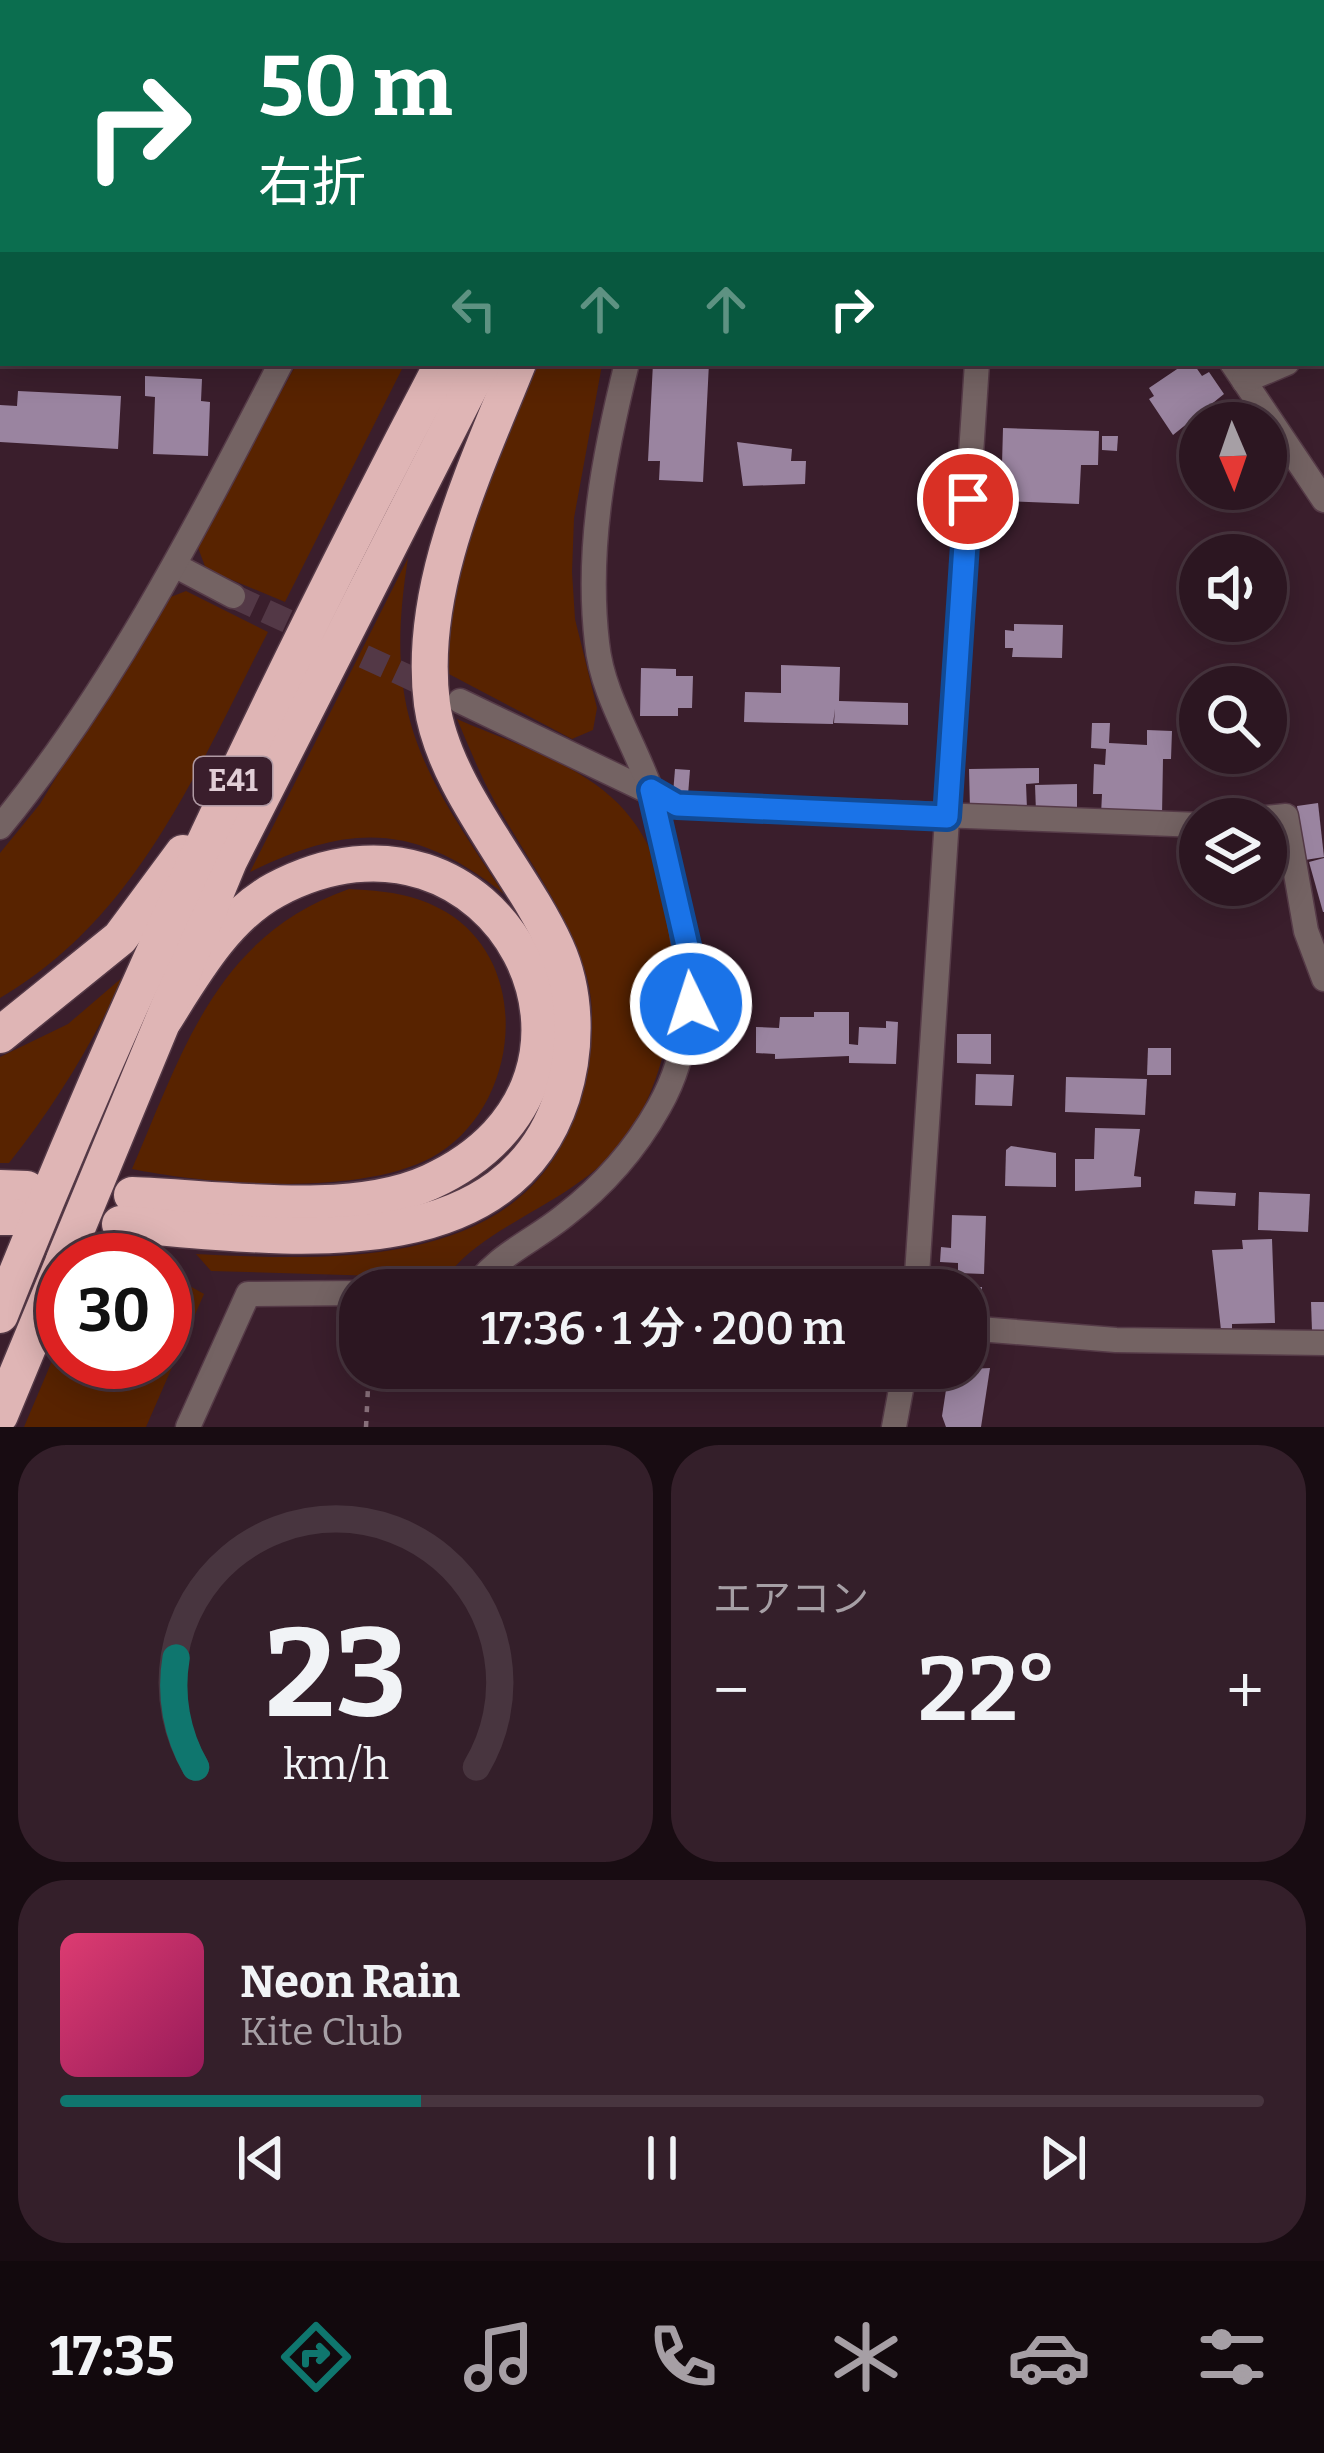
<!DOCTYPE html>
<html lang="ja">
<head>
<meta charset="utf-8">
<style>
  body { margin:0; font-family:Bitter,"Noto Sans JP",serif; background:#341f2a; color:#f1f3f6; height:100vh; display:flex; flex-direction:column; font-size:45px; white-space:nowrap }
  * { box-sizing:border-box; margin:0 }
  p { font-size:39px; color:#a69fa5 }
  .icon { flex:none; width:66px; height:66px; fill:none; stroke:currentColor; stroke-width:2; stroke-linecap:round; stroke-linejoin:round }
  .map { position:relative; height:1427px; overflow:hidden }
  .details { display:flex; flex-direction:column; gap:18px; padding:18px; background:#180c12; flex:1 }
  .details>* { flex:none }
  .hud { position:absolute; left:0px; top:0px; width:1326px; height:366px; box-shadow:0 6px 30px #0003,0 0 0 3px #48353f; background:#0b6e4f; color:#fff; overflow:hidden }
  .needle { width:78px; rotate:178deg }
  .tools { position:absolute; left:1179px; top:402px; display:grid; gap:24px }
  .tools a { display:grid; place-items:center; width:108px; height:108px; border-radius:50%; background:#2c1621; box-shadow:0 6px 30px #0003,0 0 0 3px #48353f; font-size:60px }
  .speed { position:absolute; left:36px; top:1233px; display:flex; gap:24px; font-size:60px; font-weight:700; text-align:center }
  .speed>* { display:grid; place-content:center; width:156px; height:156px; border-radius:50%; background:#2c1621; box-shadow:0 6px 30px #0003,0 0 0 3px #48353f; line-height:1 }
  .speed .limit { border:18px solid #d22; background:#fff; color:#111 }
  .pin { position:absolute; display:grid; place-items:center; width:102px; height:102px; color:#fff; margin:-51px; border:6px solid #fff; border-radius:50%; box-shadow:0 3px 12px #0007 }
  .me { position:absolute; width:132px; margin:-66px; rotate:356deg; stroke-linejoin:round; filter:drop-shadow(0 0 9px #0008) }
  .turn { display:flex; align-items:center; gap:42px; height:252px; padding:0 60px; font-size:54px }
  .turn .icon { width:156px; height:156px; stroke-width:2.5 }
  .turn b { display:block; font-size:84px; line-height:102px }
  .lanes { display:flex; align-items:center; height:114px; padding:0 60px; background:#0003; justify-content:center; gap:60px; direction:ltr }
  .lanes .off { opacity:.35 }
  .big { font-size:90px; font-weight:600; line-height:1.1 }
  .details .widget { flex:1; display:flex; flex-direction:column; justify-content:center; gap:18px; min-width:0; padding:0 42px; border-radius:48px; background:#341f2a }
  .details .dial { align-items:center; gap:0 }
  .dial svg { height:312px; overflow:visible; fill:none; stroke:#48353f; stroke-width:7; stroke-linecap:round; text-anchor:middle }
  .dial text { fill:#f1f3f6; stroke:none }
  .song { display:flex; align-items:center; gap:36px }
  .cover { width:144px; height:144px; border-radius:18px; background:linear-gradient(135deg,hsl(340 70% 55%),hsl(330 70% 35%)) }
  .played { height:12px; border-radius:6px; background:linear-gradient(90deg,#0f766e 30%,#48353f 30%) }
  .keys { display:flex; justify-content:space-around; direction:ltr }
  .heat { display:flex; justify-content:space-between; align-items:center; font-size:66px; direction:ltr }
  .details .tiles { flex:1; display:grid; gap:18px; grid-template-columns:1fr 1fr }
  .widget:last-child { grid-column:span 2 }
  .trip { position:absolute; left:339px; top:1269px; width:648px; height:120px; border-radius:48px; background:#2c1621; box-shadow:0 6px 30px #0003,0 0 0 3px #48353f; font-weight:600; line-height:120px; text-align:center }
  .dock { display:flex; height:192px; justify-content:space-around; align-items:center; background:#12090d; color:#a69fa5 }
  .dock .icon { width:84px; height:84px }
  .dock .active { color:#0f766e }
  .dock b { font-size:54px; color:#f1f3f6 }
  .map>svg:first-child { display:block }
</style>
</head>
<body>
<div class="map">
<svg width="1324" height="1427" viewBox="0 0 1324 1427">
  <rect width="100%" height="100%" fill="#3a1e2c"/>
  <!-- green -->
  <g fill="#582300">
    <polygon points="297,363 405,363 285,602 206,569 197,545"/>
    <polygon points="529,363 602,365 574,518 572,572 575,619 597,708 593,730 572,739 447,673 448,597"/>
    <path d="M408,558C383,714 420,768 504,894C415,823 351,823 250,872Z"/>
    <path d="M186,591L268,632C197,769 139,917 0,998V853L40,804L163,600Z"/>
    <path d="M457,719C511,743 586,765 625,811C697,893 686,1065 619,1146C573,1203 483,1225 446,1278L211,1271L196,1254C337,1261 536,1271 580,1097C591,1056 598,1011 585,971C566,910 526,857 495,802C480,775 469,747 457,719Z"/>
    <path d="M349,889C384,891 414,893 446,912C533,964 520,1102 439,1153C368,1198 212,1185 132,1169C183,1050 217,935 349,889Z"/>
    <path d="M124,976C92,1044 56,1104 9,1163H0V1057L68,1024Z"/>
    <polygon points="165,1272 204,1294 146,1427 24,1427 63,1335 63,1362 165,1362"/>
  </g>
  <!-- building -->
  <g fill="#9a84a0">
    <polygon points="653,363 709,363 703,482 659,480 660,461 648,461"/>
    <polygon points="1186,363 1193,363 1202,376 1209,372 1224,394 1173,435 1149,399 1154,396 1149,388"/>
    <polygon points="145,376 202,379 201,401 210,402 208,456 153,454 155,397 145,396"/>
    <polygon points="18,391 121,396 118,449 0,442 0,405 17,406"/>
    <polygon points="1003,428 1099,431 1098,465 1081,465 1079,504 1001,501"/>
    <polygon points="1102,436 1118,436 1117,451 1102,450"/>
    <polygon points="737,442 792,449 791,461 806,461 805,484 743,486"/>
    <polygon points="1014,624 1063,625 1062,658 1012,657 1013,648 1005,648 1005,630 1014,631"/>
    <polygon points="781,665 840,667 839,701 908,703 908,725 834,723 835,709 833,724 744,722 745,692 781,693"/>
    <polygon points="641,668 676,669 676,676 693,676 692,708 678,708 678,716 640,716"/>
    <polygon points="1092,723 1110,723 1109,743 1147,745 1147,730 1172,731 1171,759 1163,759 1162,816 1101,815 1102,794 1093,794 1094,764 1105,765 1106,749 1091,748"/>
    <polygon points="1039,768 1039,783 1026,784 1027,809 970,810 969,769"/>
    <polygon points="675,769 690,770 688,795 673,794"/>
    <polygon points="1077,784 1077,811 1036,812 1035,785"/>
    <polygon points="1318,803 1324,857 1305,860 1297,806"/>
    <polygon points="1282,830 1283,845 1271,845 1274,886 1266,887 1266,831"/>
    <polygon points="1324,858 1324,912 1323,912 1309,862"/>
    <polygon points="814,1012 849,1012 849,1044 858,1045 859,1027 886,1028 886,1021 898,1022 896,1064 849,1063 849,1056 775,1059 775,1054 756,1053 756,1027 779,1028 780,1017 814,1017"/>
    <polygon points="957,1034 991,1034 991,1064 957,1063"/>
    <polygon points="1148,1048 1171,1048 1171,1075 1147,1075"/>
    <polygon points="976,1074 1014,1075 1012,1106 975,1105"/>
    <polygon points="1066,1077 1147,1079 1145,1115 1065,1112"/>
    <polygon points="1095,1128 1140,1129 1134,1176 1141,1177 1141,1187 1075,1191 1075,1159 1094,1159"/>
    <polygon points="1011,1146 1056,1153 1056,1187 1005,1186 1006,1150"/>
    <polygon points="1195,1191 1236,1193 1235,1206 1194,1204"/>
    <polygon points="1259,1192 1310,1194 1308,1232 1258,1230"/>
    <polygon points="952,1215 986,1216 984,1274 958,1273 958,1263 940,1262 941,1247 951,1248"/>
    <polygon points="1272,1239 1275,1323 1232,1324 1232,1330 1221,1330 1212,1250 1243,1249 1242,1240"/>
    <rect x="966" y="1287" width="16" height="21"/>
    <polygon points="1311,1302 1324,1302 1324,1330 1312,1331"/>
    <polygon points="990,1368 981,1427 946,1427 942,1416 949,1370"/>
  </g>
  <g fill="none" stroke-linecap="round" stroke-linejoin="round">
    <!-- minor-tunnel -->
    <polyline stroke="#533846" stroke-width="24" stroke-dasharray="24 12" stroke-linecap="butt" points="233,596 441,692"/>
    <defs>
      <g id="minor">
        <polyline points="371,0 372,3"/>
        <polyline points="326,3 343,0"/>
        <polyline points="1323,58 1324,58"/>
        <polyline points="0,279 3,279"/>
        <polyline points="1323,348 1324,347"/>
        <polyline points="1232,363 1324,500"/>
        <polyline points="1244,381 1287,363"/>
        <polyline points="176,566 233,596"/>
        <polyline points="460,701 677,805 1200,825"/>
        <polyline points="1256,819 1286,816 1306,931 1324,979"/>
        <path d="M0,827C115,687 198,523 281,363"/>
        <path d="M473,1290C496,1255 532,1242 564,1216C603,1186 635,1150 659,1107C703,1030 688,949 669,868C663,842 659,813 650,788C633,740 602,694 597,643C586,548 604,455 627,363"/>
        <polyline points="966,1328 1116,1340 1324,1343"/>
        <polyline points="188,1427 248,1294 360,1293"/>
      </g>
      <g id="tertiary">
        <polyline points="1004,3 1004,0"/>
        <polyline points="916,1290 977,363"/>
        <polyline points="894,1427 905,1368"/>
      </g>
      <g id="motorway">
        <polyline points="639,3 641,0"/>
        <polyline points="670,3 671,0"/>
        <polyline points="0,1035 120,938 183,853"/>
        <polyline points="0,1188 27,1189"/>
        <path d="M132,1195C220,1198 349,1219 430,1182C656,1079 496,772 275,890C225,917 193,974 164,1020"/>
        <polyline points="0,1217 14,1217"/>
        <path d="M120,1224C263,1234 504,1277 562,1097C577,1049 577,993 556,947C521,870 443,787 432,704C417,588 476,468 518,363"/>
        <polyline points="64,1260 229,861 482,363"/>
        <path d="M0,1315C129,990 280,673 443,363"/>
        <polyline points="0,1415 63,1263"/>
      </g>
    </defs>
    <!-- minor casing -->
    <use href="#minor" stroke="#553a47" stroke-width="27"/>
    <!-- tertiary casing -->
    <use href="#tertiary" stroke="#553a47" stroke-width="27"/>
    <!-- motorway casing -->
    <use href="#motorway" stroke="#553a47" stroke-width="39"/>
    <!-- path -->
    <g stroke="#88707b" stroke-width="4.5" stroke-dasharray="6 9" stroke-linecap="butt">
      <polyline points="1075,0 1076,3"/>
      <polyline points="0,58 3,57"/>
      <polyline points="366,1427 369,1368"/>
    </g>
    <!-- minor -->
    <use href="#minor" stroke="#746363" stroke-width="24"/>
    <!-- tertiary -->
    <use href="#tertiary" stroke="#746363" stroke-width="24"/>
    <!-- motorway -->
    <use href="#motorway" stroke="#dfb5b5" stroke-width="36"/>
  </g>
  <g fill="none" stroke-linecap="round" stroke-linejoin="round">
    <defs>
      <polyline id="route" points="691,1004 688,950 651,790 677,805 947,817 968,499"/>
    </defs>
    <!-- route casing -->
    <use href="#route" stroke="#114b97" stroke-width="30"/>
    <!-- route -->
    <use href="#route" stroke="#1a73e8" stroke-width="21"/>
  </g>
  <g text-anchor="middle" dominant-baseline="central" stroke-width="12" stroke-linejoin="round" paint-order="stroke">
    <!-- shield labels -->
    <rect fill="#3a1e2c" stroke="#af99a3" stroke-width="3" x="194" y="757" width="78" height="48" rx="9"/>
    <g font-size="30" font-weight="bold" fill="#e1ced6">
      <text x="233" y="781">E41</text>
    </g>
  </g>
</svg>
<div class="tools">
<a><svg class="needle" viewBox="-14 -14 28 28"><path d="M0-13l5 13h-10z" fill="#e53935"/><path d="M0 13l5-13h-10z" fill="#a69fa5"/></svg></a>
<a><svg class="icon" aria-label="sound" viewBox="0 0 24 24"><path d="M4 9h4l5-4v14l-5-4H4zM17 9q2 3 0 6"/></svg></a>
<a><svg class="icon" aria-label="search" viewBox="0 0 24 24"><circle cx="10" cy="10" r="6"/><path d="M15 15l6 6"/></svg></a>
<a><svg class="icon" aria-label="layers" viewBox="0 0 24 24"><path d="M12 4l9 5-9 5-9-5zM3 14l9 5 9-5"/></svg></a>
</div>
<div class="speed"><div class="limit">30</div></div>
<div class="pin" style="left:968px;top:499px;background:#d93025"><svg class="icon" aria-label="arrive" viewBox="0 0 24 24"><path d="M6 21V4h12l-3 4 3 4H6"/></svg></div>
<svg class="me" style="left:691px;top:1004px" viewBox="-20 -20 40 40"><circle r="17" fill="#1a73e8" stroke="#fff" stroke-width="3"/><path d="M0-11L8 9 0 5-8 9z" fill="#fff"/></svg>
<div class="trip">17:36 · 1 分 · 200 m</div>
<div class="hud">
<div class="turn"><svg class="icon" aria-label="right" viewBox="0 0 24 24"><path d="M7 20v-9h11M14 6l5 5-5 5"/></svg><div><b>50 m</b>右折</div></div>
<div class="lanes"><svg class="icon off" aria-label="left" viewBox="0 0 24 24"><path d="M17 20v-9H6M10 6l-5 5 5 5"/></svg><svg class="icon off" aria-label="ahead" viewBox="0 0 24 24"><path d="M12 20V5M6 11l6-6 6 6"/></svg><svg class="icon off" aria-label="ahead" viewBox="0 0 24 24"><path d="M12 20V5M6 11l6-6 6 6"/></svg><svg class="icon" aria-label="right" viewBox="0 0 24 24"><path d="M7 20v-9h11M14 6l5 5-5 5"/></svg></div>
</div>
</div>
<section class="details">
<div class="tiles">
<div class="widget dial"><svg viewBox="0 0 100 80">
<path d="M14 69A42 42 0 1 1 86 69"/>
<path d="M14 69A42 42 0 0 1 9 41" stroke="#0f766e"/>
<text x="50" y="56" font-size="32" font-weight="700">23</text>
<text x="50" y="72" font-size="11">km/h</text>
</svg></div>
<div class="widget"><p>エアコン</p>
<div class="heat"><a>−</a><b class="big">22°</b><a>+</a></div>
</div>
<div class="widget">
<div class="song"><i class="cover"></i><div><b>Neon Rain</b><p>Kite Club</p></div></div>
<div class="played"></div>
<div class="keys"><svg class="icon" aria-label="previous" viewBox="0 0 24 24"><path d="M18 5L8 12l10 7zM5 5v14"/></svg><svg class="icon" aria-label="pause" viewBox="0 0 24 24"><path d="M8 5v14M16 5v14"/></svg><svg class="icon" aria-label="next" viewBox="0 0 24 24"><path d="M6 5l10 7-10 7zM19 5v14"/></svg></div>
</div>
</div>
</section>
<nav class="dock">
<b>17:35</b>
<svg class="icon active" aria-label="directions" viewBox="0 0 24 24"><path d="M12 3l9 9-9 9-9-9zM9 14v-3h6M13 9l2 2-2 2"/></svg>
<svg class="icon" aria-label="music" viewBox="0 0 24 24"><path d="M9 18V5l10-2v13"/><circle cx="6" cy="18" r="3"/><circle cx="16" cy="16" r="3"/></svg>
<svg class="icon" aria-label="phone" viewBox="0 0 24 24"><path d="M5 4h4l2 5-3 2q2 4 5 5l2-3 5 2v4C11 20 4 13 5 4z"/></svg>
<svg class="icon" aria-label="climate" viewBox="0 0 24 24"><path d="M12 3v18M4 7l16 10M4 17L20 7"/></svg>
<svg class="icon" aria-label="car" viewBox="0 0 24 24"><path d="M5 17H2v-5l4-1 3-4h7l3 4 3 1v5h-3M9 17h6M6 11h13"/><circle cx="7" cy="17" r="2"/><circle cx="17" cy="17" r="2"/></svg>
<svg class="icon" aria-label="filters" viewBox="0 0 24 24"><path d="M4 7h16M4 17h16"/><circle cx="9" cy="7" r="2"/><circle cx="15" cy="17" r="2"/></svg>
</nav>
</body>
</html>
